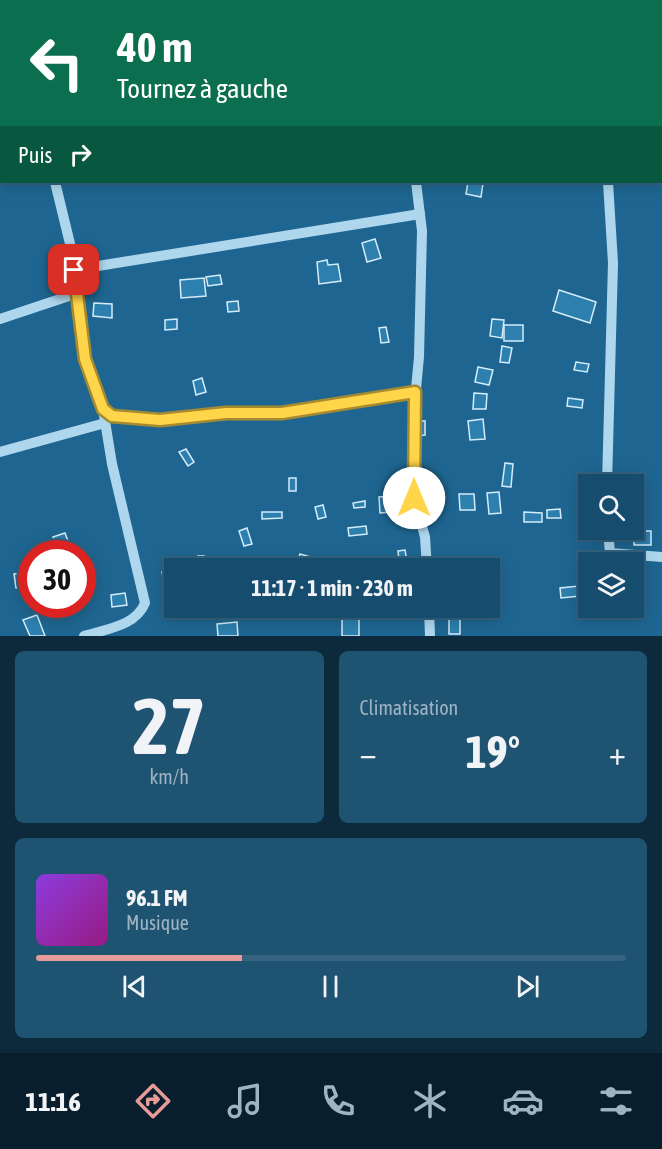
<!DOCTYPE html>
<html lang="fr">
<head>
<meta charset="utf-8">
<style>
  body { margin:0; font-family:"Asap Condensed",sans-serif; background:#1f5372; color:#f1f3f6; height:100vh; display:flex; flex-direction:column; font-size:22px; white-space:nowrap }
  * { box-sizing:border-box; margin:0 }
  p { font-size:20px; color:#9eb4c2 }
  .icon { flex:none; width:33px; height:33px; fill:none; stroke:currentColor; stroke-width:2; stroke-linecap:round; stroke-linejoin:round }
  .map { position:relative; height:636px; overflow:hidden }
  .side { display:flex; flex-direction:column; gap:15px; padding:15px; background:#0c2a3c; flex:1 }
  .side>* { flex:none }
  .guide { position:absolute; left:0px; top:0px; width:663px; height:183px; box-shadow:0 3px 15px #0003,0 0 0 2px #356380; background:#0b6e4f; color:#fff; overflow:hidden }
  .tools { position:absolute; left:578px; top:474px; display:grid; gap:12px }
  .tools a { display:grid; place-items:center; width:66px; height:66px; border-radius:0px; background:#164c6d; box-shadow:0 3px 15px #0003,0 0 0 2px #356380; font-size:30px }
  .speed { position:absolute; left:18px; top:540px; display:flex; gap:12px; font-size:30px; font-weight:700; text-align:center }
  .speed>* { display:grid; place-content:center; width:78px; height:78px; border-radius:50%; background:#164c6d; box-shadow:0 3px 15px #0003,0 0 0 2px #356380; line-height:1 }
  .speed .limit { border:9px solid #d22; background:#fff; color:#111 }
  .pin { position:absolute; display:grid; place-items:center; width:51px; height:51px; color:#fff; margin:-26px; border-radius:12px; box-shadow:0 3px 9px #0006 }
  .me { position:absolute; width:66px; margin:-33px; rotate:0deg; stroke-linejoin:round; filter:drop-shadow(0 0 4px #0008) }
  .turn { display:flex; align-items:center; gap:21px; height:126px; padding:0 18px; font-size:27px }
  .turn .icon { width:78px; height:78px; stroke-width:2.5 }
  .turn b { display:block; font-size:42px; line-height:51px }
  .then { display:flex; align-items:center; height:57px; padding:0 18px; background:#0003; gap:12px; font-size:22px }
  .big { font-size:45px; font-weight:700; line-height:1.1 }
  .side .widget { flex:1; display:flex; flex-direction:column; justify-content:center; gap:9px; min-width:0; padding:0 21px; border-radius:9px; background:#1f5372 }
  .side .dial { align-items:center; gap:0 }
  .dial b { font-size:78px; line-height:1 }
  .song { display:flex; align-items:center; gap:18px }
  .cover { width:72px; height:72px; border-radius:9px; background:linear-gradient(135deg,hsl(270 70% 55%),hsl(310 70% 35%)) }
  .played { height:6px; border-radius:3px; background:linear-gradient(90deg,#e69b98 35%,#356380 35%) }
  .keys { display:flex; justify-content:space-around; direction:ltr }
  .heat { display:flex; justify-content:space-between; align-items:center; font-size:33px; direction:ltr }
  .side .tiles { flex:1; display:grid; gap:15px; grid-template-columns:1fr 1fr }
  .widget:last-child { grid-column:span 2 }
  .trip { position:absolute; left:164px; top:558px; width:336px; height:60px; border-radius:0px; background:#164c6d; box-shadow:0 3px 15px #0003,0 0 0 2px #356380; font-weight:700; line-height:60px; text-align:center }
  .tabs { display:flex; height:96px; justify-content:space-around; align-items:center; background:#091e2c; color:#9eb4c2 }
  .tabs .icon { width:42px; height:42px }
  .tabs .active { color:#e69b98 }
  .tabs b { font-size:27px; color:#f1f3f6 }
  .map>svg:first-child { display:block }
</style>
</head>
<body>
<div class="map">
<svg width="662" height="636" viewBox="0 0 662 636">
  <rect width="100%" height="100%" fill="#1e6691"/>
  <!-- building -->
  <g fill="#2d7fae" stroke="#d4ecfa" stroke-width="1.5">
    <polygon points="468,182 483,183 481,197 466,194"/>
    <polygon points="375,239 381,258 367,262 362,243"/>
    <polygon points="327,260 328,265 338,264 341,281 319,284 317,262"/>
    <polygon points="220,275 222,284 208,286 206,277"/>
    <polygon points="204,278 206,296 181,298 180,280"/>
    <polygon points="559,290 596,302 590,323 553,311"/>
    <polygon points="238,301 239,311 228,312 227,302"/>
    <polygon points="94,303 112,304 112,318 93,316"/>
    <polygon points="177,319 177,329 165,330 165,320"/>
    <polygon points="492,319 504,320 502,338 490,336"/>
    <rect x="504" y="325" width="19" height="16"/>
    <polygon points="386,327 389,342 381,343 379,328"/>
    <polygon points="502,346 512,348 509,363 500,362"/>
    <polygon points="576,362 589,364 587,372 574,370"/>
    <polygon points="478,367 493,370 489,385 475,382"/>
    <polygon points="202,378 206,392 196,395 193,381"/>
    <polygon points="474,393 487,394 486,409 473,409"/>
    <polygon points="568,398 583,400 582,408 567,406"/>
    <polygon points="483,419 485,439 470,440 468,421"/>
    <polygon points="416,421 425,421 425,435 416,436"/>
    <polygon points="186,449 194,462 188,466 179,452"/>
    <polygon points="505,463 513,464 511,487 502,486"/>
    <rect x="289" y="478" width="7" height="13"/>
    <polygon points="499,492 501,513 489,514 487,493"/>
    <polygon points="459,494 474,494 475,510 460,510"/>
    <polygon points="391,496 392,512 380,513 379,497"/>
    <polygon points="365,501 365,507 354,508 353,503"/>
    <polygon points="323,505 326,517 318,519 315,507"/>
    <polygon points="560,509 561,518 547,518 547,510"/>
    <polygon points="262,512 282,512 282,518 262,519"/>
    <polygon points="524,512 542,513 542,522 524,522"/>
    <polygon points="366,526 367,534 349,536 348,528"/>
    <polygon points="247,528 252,544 244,546 239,531"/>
    <rect x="634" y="531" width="17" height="14"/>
    <polygon points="65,533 68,541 56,545 53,537"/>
    <polygon points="405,550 407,561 399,561 398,551"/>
    <polygon points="300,554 314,558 311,568 297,564"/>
    <polygon points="198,556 204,556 204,568 199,568"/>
    <polygon points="237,559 239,568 231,568 229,560"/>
    <polygon points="174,570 174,588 166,590 162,572"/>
    <polygon points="32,572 32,586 16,588 14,574"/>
    <rect x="633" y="576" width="10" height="10"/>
    <polygon points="579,586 580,596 561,598 560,588"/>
    <polygon points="125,593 127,605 112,607 111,595"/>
    <rect x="342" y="608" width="17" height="28"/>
    <rect x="449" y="613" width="11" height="21"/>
    <polygon points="37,615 45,636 30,636 23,620"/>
    <polygon points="237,622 238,636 218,636 217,624"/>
  </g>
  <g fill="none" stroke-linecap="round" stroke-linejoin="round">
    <!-- minor -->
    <g stroke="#aed7ee" stroke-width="10">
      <polyline points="282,0 282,2"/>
      <polyline points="463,2 478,0"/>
      <polyline points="606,2 606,0"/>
      <polyline points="0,28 2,30"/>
      <polyline points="0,84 2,85"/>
      <polyline points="0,135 2,134"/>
      <polyline points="55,182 72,252 85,359 103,409 112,415 160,420 226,413 282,413 415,392"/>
      <polyline points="416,182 422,231 419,357 414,410 414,498 425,537 427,568"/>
      <polyline points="73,270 420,214"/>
      <polyline points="0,319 75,294"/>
      <polyline points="0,452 105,423"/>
      <polyline points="607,484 613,263 608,182"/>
      <polyline points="608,530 610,553 662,557"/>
      <polyline points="429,608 430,636"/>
      <path d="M84,636C106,629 136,626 145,603L112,464L103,409"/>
    </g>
  </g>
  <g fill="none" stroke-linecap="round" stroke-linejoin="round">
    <defs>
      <polyline id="route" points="74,270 85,359 103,409 112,416 160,420 226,413 282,413 415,392 414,498"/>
    </defs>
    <!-- route casing -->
    <use href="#route" stroke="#a68a30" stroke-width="15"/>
    <!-- route -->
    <use href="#route" stroke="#ffd54a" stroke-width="10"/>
  </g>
</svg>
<div class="tools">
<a><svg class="icon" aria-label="search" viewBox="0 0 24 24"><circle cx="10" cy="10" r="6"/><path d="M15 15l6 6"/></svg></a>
<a><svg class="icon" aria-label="layers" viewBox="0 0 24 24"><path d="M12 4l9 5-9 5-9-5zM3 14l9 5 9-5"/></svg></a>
</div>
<div class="speed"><div class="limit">30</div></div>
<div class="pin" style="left:74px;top:270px;background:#d93025"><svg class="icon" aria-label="arrive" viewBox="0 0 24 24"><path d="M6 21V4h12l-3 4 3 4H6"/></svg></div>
<svg class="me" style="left:414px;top:498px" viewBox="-20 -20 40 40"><circle r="19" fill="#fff"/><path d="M0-13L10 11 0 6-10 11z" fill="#ffd54a"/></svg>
<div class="trip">11:17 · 1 min · 230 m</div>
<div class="guide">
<div class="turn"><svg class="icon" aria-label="left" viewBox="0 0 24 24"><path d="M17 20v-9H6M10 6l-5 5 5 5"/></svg><div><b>40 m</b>Tournez à gauche</div></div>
<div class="then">Puis<svg class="icon" aria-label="right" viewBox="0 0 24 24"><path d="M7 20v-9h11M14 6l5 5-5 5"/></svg></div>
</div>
</div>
<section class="side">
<div class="tiles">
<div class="widget dial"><b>27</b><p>km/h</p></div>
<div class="widget"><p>Climatisation</p>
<div class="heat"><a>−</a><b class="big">19°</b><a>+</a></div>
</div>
<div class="widget">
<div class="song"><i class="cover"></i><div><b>96.1 FM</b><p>Musique</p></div></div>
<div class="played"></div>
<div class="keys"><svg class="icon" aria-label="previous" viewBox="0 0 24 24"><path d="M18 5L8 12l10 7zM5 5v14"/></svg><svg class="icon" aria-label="pause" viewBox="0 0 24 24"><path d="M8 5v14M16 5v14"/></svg><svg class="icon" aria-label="next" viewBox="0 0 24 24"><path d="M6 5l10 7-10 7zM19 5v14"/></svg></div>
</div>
</div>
</section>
<nav class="tabs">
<b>11:16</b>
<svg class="icon active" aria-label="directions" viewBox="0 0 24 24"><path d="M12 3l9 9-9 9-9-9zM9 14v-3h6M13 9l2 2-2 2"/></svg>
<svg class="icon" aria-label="music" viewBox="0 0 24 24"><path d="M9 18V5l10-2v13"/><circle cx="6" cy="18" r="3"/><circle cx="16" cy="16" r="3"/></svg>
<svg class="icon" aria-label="phone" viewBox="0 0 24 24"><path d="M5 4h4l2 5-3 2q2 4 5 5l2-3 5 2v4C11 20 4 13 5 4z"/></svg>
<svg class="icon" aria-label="climate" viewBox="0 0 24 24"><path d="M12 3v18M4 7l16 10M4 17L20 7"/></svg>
<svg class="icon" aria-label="car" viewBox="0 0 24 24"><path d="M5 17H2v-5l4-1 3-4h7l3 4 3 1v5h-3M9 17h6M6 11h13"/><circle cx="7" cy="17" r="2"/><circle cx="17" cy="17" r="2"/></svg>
<svg class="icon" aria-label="filters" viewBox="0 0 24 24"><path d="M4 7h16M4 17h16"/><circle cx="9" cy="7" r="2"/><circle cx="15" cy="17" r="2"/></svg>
</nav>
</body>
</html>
